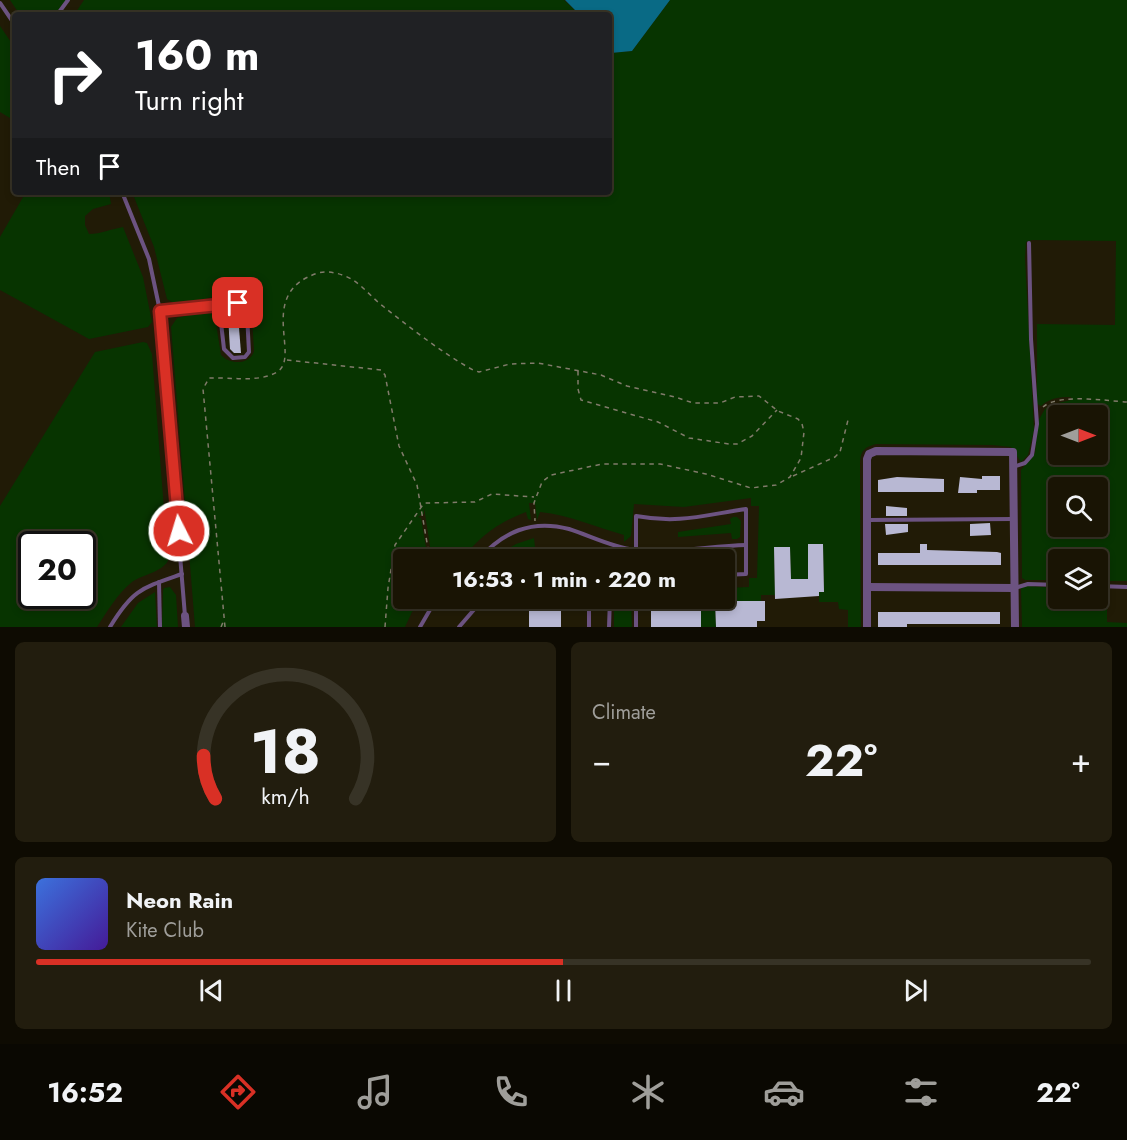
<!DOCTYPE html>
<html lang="en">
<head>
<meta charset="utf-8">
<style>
  body { margin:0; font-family:Jost,sans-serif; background:#221d0e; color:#f1f3f6; height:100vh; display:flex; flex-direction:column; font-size:22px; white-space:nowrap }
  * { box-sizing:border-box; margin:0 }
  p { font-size:20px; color:#9f9e9a }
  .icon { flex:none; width:33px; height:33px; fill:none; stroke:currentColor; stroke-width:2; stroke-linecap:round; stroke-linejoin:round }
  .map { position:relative; height:627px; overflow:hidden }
  .sheet { display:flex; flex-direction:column; gap:15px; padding:15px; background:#0e0b02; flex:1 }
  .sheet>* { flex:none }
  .banner { position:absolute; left:12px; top:12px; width:600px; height:183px; border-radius:6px; box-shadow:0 3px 9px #0003,0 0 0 2px #373326; background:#202124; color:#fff; overflow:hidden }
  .needle { width:39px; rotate:90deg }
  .tools { position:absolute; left:1048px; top:405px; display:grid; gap:12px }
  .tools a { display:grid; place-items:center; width:60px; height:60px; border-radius:6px; background:#191404; box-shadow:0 3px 9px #0003,0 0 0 2px #373326; font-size:30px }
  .speed { position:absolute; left:18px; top:531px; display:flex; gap:12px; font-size:30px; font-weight:700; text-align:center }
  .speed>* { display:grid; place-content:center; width:78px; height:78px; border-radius:50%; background:#191404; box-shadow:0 3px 9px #0003,0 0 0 2px #373326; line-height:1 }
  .speed .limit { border:3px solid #111; border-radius:9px; background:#fff; color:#111 }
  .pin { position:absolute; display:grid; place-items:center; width:51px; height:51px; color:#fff; margin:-26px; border-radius:12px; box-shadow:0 3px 9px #0006 }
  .me { position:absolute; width:66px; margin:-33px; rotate:355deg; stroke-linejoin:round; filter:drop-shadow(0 0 4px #0008) }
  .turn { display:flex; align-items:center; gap:21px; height:126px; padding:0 24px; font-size:27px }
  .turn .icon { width:78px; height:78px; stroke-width:2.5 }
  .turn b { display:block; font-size:42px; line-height:51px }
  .then { display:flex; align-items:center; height:57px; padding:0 24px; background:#0003; gap:12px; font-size:22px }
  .big { font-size:45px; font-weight:700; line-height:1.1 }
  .sheet .card { flex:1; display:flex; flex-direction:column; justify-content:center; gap:9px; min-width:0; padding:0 21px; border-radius:9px; background:#221d0e }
  .sheet .dial { align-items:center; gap:0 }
  .dial svg { height:156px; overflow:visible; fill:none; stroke:#373326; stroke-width:7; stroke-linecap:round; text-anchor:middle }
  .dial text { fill:#f1f3f6; stroke:none }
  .song { display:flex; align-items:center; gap:18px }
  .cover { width:72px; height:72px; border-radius:9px; background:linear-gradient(135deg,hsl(220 70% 55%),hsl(260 70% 35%)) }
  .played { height:6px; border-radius:3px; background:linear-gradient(90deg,#d93025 50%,#373326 50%) }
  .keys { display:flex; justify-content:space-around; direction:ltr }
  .heat { display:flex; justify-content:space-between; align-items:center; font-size:33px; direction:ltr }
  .sheet .tiles { flex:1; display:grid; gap:15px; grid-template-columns:1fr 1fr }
  .card:last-child { grid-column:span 2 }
  .trip { position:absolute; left:393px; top:549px; width:342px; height:60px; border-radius:6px; background:#191404; box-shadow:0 3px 9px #0003,0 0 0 2px #373326; font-weight:700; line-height:60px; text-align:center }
  .dock { display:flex; height:96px; justify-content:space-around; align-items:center; background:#0a0802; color:#9f9e9a }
  .dock .icon { width:42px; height:42px }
  .dock .selected { color:#d93025 }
  .dock b { font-size:27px; color:#f1f3f6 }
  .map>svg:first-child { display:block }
</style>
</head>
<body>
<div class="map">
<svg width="1127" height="627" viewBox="0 0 1127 627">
  <rect width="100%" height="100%" fill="#211b06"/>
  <!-- green -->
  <g fill="#073400" fill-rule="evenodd">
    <polygon points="10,0 66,0 54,15 20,15"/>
    <polygon points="84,0 564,0 580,15 74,15"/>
    <path d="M670,0H1127V581H1098V560H1059V580H1025L1022,578L1021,470L1035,453L1038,421L1045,409L1050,405L1071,400V397C1058,397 1050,398 1041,406L1037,404V324L1115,325L1116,241L1032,240L1026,242L1025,258L1034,430L1028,455L1021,462L1011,447L992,445L876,444C865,447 861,450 860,462L861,627H848V610L839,609L838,602H819V592H824L823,544H808V592H791L790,548H774L775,595H761V617L715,602L716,627H701V599L724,598L725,588L749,587V578H757L759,506H751V498L684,507L634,504L631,536L624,542V535C595,527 570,515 540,512L537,520L535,503H529L531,520L528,519L526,512C494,525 484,534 460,560L432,559L424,507V514L418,517L421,518L428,559L404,560V598L423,599L412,612L405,627H195L171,327L177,318L208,310L215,317L221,355C230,365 250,365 254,351L251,301L247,295C235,296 224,296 213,297C197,300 181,310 167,299L154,247L132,192H609V50L611,53L632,51ZM1059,416H1098V454H1059ZM1059,488H1098V526H1059Z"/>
    <polygon points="0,26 15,48 15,121 0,112"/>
    <path d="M26,192H109L111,204L93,209L85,216V225L89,234C101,234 111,229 123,227L143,277L152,322L148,327L89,339L0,290V237Z"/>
    <path d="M143,342L147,343L152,354L168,561C160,573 144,574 132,582C117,594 107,612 97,627H0V506L95,352ZM32,544H82V596H32Z"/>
    <polygon points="733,517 737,517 741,521 740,537 737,539 732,539 731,533 678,537 678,532 731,524 730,519"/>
    <path d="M534,538L535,547C518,549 505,560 490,559L491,553L497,555L516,544Z"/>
    <polygon points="1026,586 1059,588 1059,598 1098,598 1098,590 1107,592 1107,622 1127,623 1127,627 1022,627 1021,588"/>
    <polygon points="170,587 176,595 178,627 162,627 163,591 164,588"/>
    <polygon points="155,592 157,627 121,627 138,603"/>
    <polygon points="614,599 631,599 632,627 614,627"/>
  </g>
  <!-- water -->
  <polygon fill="#096a85" points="565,0 670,0 632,51 611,53 609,50 609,15 580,15"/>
  <!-- building -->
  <g fill="#b8b8d3">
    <polygon points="238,315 241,353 234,353 230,349 228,316"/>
    <polygon points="982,476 1000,476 1000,490 977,490 977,493 958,493 960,477 982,479"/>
    <polygon points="897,477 944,479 944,492 878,492 878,480"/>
    <polygon points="886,506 907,508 907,516 886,516"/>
    <polygon points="885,524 908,524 908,532 886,535"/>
    <polygon points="970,524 990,523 991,535 970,536"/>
    <polygon points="808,544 823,544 824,592 819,592 819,596 775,599 774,547 790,547 791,579 808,579"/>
    <polygon points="920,544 927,544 927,550 997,552 1001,553 1001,565 878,565 878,553 920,553"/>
    <rect x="529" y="598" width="32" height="29"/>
    <rect x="651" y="599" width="50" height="28"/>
    <polygon points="715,601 765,601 765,621 757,621 757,627 716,627"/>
    <polygon points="878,612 1000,612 1000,624 907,624 907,627 878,627"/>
  </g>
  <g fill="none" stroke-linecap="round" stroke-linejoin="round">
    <!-- path -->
    <g stroke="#817b6a" stroke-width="1.5" stroke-dasharray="4.5 4.5" stroke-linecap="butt">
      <polyline points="287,360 381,370 385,375 399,446 417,485 430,560"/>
      <polyline points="578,371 578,389 581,400 658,422 689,438 729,444 737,444 752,436 777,410"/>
      <path d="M1043,407C1059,393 1107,401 1127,402"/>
      <polyline points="793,476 835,457 840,452 848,420"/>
      <polyline points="221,627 224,620"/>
      <path d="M225,627L203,389L209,378C230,377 259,383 277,372C302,357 255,293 318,273C329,270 343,274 353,280C364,287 373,299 384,307C412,329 442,353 473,370L479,372L510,364L538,363L601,375L627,386L675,397L693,403H720L735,397L759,396L778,411L798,419L802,424L804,432L801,458L790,477L776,485L751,488L706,474L660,464H602L551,475L542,482L534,503L535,521"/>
      <polyline points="385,627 388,588 395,545 422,506 425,503 475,502 492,494 534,497"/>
    </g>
    <!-- lane -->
    <g stroke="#6c5381" stroke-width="4">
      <polyline points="0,3 15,25"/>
      <polyline points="57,15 68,0"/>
      <polyline points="122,192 149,259 160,311 185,616"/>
      <path d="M160,311C179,309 227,300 243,305L247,314L249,352L245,357L233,358L224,349L219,305"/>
      <polyline points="1013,467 1025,463 1032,455 1037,424 1031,339 1029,243"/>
      <polyline points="868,520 1013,519"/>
      <path d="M478,560C503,532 531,519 569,529C591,536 611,547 635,550C672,554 709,546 746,545"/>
      <polyline points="544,560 563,560"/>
      <path d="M636,560V516C680,524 704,515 746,509V574L724,575"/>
      <polyline points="159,582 160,627"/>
      <polyline points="1098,586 1127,587"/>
      <polyline points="1015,588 1028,584 1059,585"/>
      <polyline points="636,598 636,627"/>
      <path d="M110,627C133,589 142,588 182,574"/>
      <polyline points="420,627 431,608 441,598"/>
      <polyline points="459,627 484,598"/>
      <polyline points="589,627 589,598"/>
      <polyline points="609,627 610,598"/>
    </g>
    <!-- street -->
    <g stroke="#6c5381" stroke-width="8">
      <polyline points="867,587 1014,588"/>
      <polyline points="185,616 186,627"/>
      <polyline points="867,627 867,459 869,454 876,451 1013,452 1015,627"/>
    </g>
  </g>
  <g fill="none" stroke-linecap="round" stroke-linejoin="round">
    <defs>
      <polyline id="route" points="179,531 160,311 238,303"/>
    </defs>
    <!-- route casing -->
    <use href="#route" stroke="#8d1f18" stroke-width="15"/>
    <!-- route -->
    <use href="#route" stroke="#d93025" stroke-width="10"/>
  </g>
</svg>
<div class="tools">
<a><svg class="needle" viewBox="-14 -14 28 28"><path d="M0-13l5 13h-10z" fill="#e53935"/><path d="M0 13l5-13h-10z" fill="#9f9e9a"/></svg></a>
<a><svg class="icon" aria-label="search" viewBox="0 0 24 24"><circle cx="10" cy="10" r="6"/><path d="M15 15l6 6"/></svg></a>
<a><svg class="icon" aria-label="layers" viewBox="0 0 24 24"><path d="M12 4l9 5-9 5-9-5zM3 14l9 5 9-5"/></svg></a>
</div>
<div class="speed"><div class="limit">20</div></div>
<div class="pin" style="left:238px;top:303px;background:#d93025"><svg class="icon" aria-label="arrive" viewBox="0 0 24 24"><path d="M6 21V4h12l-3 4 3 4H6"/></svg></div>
<svg class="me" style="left:179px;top:531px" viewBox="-20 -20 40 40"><circle r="17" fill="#d93025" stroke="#fff" stroke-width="3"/><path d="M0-11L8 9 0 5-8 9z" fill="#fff"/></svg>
<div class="trip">16:53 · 1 min · 220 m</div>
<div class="banner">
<div class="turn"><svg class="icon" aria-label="right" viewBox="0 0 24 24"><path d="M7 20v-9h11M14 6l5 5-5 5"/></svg><div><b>160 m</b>Turn right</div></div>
<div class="then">Then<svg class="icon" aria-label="arrive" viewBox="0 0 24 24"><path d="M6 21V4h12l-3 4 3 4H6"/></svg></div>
</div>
</div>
<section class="sheet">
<div class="tiles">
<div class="card dial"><svg viewBox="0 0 100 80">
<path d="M14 69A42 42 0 1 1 86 69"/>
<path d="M14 69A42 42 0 0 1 8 47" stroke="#d93025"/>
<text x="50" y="56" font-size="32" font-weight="700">18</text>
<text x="50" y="72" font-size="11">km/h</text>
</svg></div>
<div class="card"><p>Climate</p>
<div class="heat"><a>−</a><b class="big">22°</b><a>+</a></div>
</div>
<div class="card">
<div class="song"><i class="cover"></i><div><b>Neon Rain</b><p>Kite Club</p></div></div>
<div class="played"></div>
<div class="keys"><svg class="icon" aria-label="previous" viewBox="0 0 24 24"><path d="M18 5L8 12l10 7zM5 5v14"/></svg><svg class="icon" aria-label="pause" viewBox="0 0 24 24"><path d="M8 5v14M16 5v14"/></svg><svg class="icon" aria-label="next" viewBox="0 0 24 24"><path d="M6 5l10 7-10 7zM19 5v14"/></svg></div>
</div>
</div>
</section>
<nav class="dock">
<b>16:52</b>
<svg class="icon selected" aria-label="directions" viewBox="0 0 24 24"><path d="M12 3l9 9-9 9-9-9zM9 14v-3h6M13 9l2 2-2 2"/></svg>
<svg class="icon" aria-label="music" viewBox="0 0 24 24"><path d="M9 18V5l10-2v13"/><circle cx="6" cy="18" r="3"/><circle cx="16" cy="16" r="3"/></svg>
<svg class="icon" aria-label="phone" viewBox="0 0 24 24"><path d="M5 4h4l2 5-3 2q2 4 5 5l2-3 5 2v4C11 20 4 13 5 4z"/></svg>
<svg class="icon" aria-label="climate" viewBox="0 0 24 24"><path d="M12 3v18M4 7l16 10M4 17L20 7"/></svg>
<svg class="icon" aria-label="car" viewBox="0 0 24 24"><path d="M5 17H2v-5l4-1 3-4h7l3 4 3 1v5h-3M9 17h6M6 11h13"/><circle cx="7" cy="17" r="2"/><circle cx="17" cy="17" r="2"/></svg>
<svg class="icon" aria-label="filters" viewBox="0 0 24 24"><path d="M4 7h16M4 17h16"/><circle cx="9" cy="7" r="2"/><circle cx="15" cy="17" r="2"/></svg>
<b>22°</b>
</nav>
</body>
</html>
